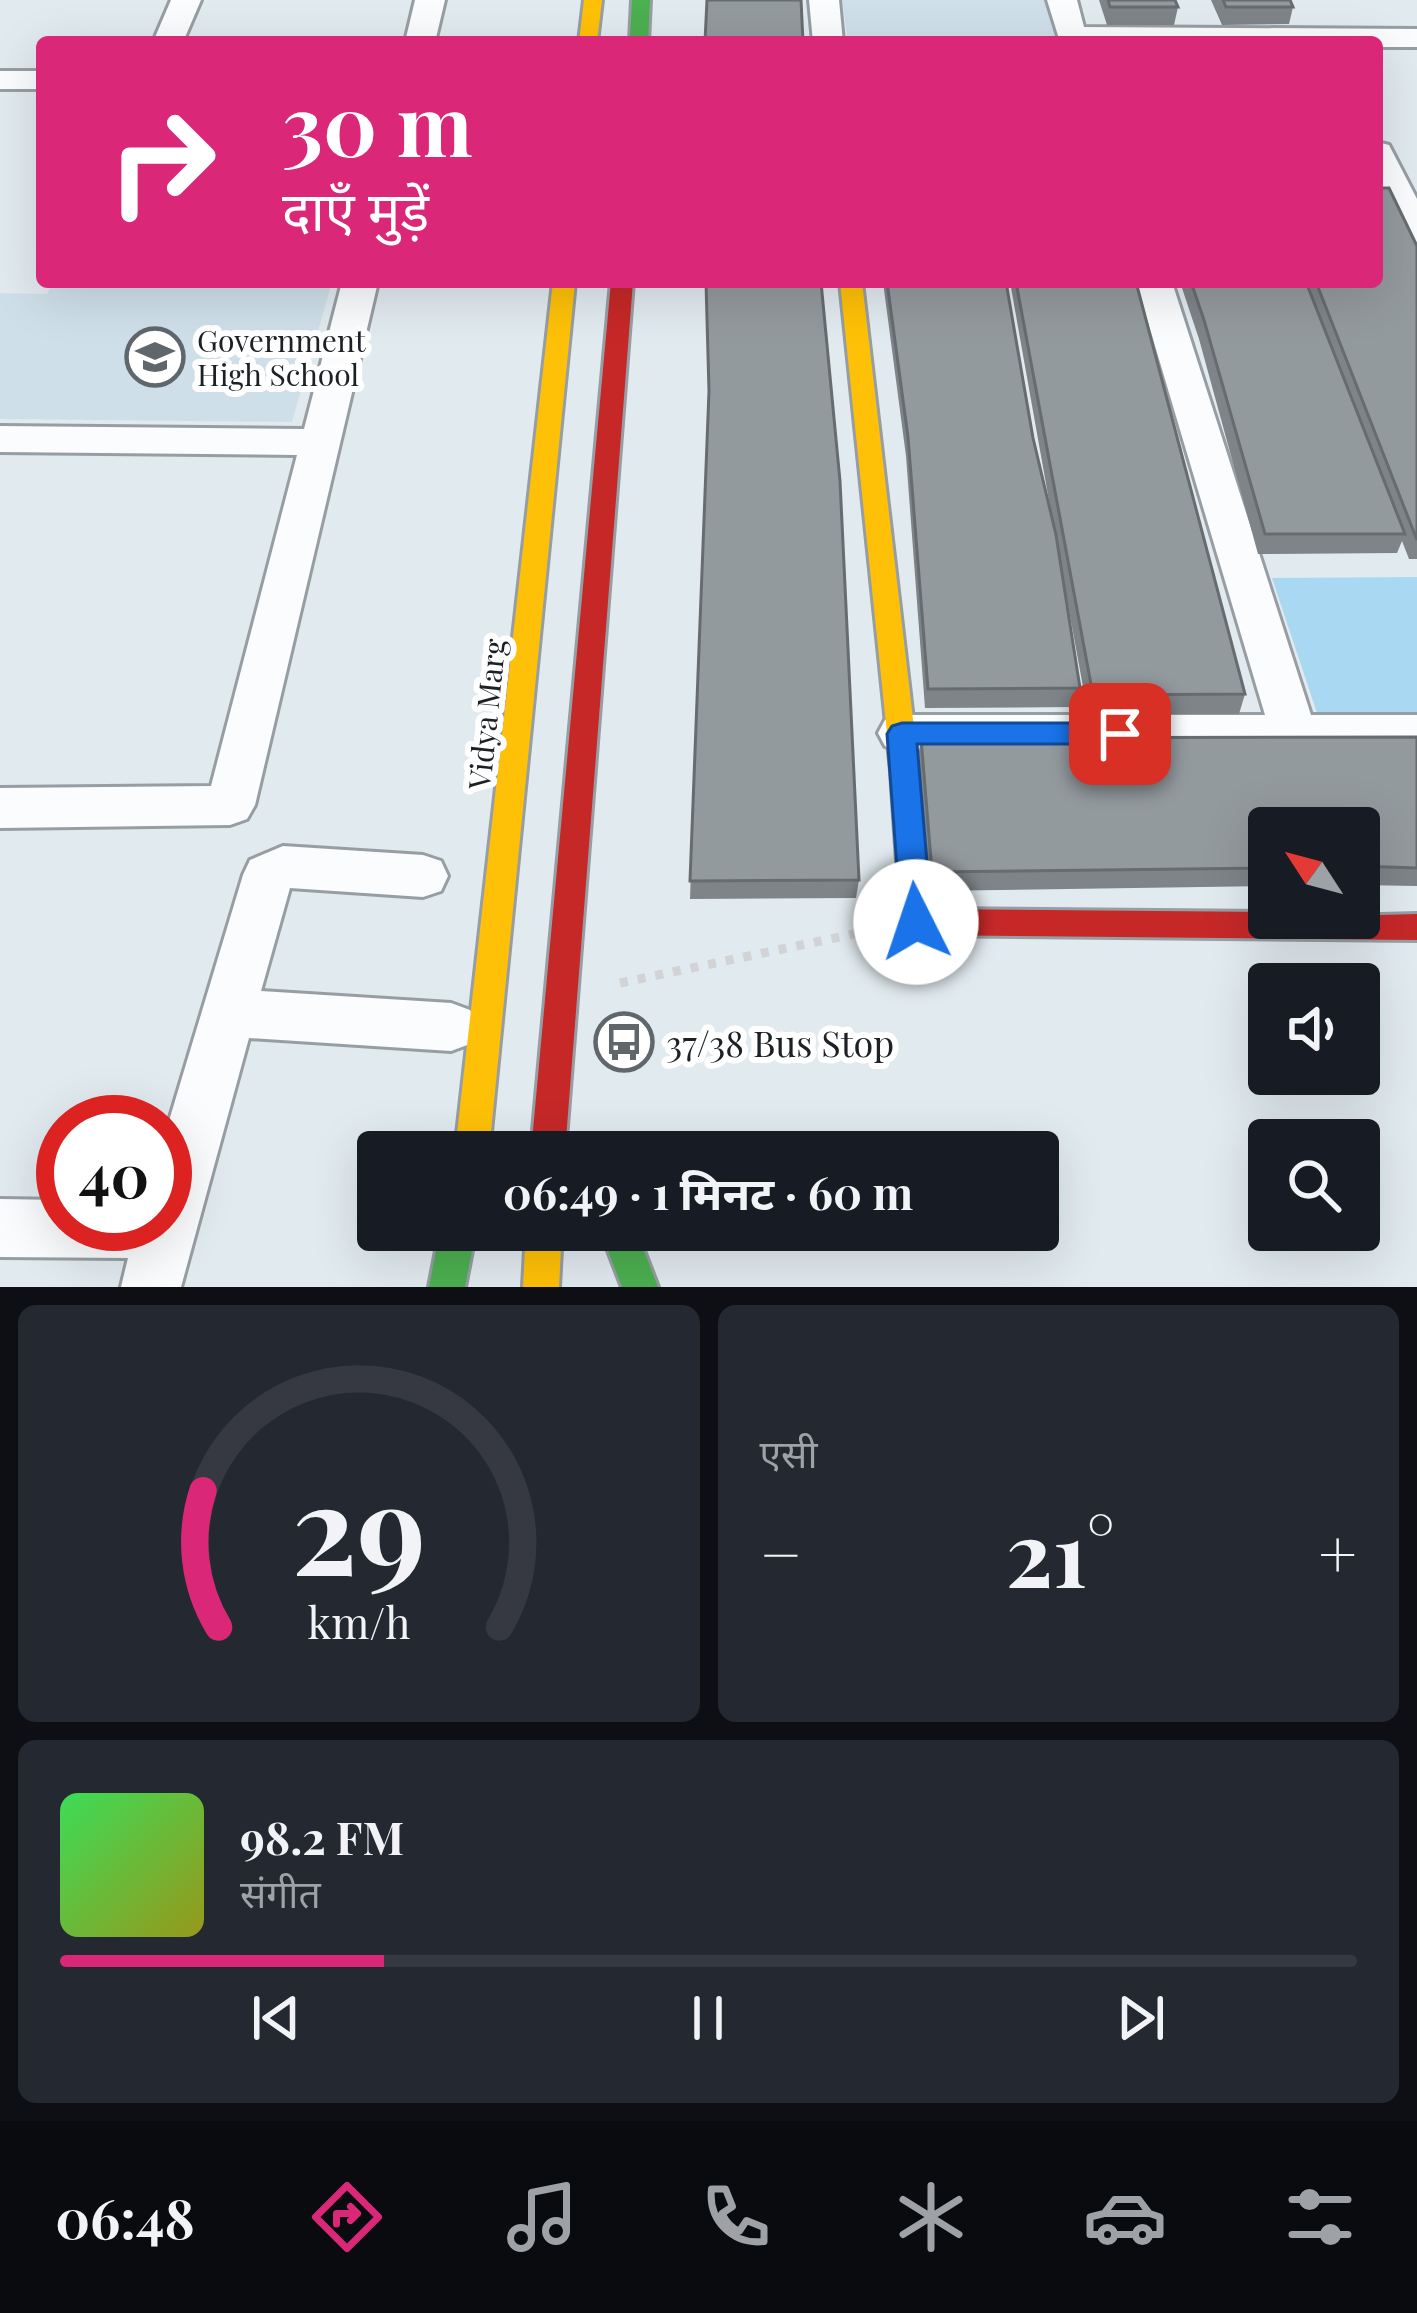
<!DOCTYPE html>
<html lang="hi">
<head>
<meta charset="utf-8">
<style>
  body { margin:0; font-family:"Playfair Display","Noto Sans Devanagari",serif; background:#242831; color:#f1f3f6; height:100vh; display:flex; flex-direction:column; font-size:45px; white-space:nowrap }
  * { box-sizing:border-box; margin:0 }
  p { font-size:39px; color:#9ea1a6 }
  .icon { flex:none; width:66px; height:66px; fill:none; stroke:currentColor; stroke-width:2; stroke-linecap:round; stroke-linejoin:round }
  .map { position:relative; height:1287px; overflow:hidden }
  .drawer { display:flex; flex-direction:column; gap:18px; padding:18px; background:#0d0f14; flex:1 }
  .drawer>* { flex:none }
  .banner { position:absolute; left:36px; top:36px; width:1347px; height:252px; border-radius:12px; box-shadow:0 12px 48px #0002; background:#db2777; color:#fff; overflow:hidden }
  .needle { width:78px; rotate:306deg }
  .buttons { position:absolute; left:1248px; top:807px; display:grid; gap:24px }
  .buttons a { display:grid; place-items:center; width:132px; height:132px; border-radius:12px; background:#171b24; box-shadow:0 12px 48px #0002; font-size:60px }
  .speed { position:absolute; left:36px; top:1095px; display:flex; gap:24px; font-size:60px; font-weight:700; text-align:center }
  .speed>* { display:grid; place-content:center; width:156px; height:156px; border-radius:50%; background:#171b24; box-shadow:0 12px 48px #0002; line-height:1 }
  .speed .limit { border:18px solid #d22; background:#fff; color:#111 }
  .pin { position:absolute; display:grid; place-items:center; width:102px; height:102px; color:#fff; margin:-51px; border-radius:24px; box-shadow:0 6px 18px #0006 }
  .me { position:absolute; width:132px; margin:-66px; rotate:356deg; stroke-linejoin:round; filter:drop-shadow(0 0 9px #0008) }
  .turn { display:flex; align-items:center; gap:42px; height:252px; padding:0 48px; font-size:54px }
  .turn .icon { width:156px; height:156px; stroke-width:2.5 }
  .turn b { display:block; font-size:84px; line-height:102px }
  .big { font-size:90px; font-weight:700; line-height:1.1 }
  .drawer .tile { flex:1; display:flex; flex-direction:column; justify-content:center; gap:18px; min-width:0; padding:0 42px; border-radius:18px; background:#242831 }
  .drawer .dial { align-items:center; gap:0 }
  .dial svg { height:312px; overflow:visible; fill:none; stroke:#363941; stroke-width:7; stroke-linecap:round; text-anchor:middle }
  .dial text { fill:#f1f3f6; stroke:none }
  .song { display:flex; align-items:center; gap:36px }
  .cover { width:144px; height:144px; border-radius:18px; background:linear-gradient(135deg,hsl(130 70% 55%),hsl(60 70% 35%)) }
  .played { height:12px; border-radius:6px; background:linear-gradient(90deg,#db2777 25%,#363941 25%) }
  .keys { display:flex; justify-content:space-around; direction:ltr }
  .heat { display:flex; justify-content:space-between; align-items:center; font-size:66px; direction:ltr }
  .drawer .tiles { flex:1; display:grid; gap:18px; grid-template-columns:1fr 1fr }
  .tile:last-child { grid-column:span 2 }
  .trip { position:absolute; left:357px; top:1131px; width:702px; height:120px; border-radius:12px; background:#171b24; box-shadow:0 12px 48px #0002; font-weight:700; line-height:120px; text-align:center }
  .dock { display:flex; height:192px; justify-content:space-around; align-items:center; background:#090b0e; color:#9ea1a6 }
  .dock .icon { width:84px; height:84px }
  .dock .active { color:#db2777 }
  .dock b { font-size:54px; color:#f1f3f6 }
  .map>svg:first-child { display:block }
</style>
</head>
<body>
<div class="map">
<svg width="1417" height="1287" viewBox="0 0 1417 1287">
  <rect width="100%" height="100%" fill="#e1eaef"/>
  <!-- built -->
  <g fill="#cfdfe9">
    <polygon points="842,0 1047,0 1058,42 848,42"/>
    <polygon points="53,282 332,282 292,422 0,419 0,293 47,294"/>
  </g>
  <!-- green -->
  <polygon fill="#a9d9f2" points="1417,577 1417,715 1318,716 1272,578"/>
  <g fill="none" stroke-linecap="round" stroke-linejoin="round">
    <defs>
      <g id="street">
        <polygon points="171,0 201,0 183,42 153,42"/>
        <polygon points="415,0 445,0 435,42 405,42"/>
        <polygon points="809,0 839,0 843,42 813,42"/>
        <polygon points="1047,0 1077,0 1084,27 1417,29 1417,47 1377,47 1377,42 1060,42"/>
        <rect x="0" y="71" width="42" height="18"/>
        <path d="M1377,142L1389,145L1417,199V244L1405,241C1383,208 1377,181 1377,142Z"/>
        <polygon points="342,282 378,282 255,805 247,819 230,825 0,828 0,788 211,786 297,455 0,452 0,426 304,429"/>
        <polygon points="1136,282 1172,282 1311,715 1417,715 1417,751 902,751 885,746 878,733 885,720 902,715 1265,715"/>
        <polygon points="283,846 423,855 441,861 448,876 441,891 423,897 290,888 261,991 451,1003 470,1010 478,1027 470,1044 451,1051 249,1038 181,1287 121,1287 128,1258 0,1257 0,1199 63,1200 63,1224 165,1224 165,1134 243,875 250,860"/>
      </g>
      <g id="fast">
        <polygon points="632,0 650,0 648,42 630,42"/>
        <polygon points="440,1230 476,1230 465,1287 429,1287"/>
        <polygon points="600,1230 636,1230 658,1287 622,1287"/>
      </g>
      <g id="slow">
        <polygon points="584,0 602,0 597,42 579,42"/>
        <polygon points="553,282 575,282 489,1152 455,1152"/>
        <polygon points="840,282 862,282 919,771 915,779 895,779 891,771"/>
        <polygon points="526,1230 562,1230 559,1287 523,1287"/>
      </g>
      <g id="jam">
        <polygon points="611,282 633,282 565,1152 531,1152"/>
        <polygon points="905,760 915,763 919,771 931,909 1269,912 1269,918 1417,914 1417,940 917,935 906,931 901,922 891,771 895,763"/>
      </g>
    </defs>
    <!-- street casing -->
    <use href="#street" stroke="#979ea3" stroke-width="6"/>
    <!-- fast casing -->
    <use href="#fast" stroke="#979ea3" stroke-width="6"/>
    <!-- slow casing -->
    <use href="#slow" stroke="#979ea3" stroke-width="6"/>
    <!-- jam casing -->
    <use href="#jam" stroke="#979ea3" stroke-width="6"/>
    <!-- path -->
    <polyline stroke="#d1d3d5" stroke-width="9" stroke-dasharray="8 10" stroke-linecap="butt" points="620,983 868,931"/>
    <!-- street -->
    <use href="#street" fill="#fafcfd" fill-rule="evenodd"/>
    <!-- fast -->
    <use href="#fast" fill="#4caf50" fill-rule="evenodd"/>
    <!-- slow -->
    <use href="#slow" fill="#ffc107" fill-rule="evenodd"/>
    <!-- jam -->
    <use href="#jam" fill="#c62828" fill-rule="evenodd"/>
  </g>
  <!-- wall -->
  <g fill="#7e8488">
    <polygon points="1099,0 1175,0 1178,7 1174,25 1107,25"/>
    <polygon points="1211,0 1290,0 1293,7 1289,24 1222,25"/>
    <polygon points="1417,246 1417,559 1409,559 1402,541 1397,553 1258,554 1199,339 1180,282 1377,282"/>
    <polygon points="883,282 1006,282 1033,438 1053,523 1010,282 1136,282 1245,694 1239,714 1088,714 1059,556 1080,688 1075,707 925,708 906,456"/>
    <polygon points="708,397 859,880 856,898 690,899"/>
    <polygon points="1417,737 1417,886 1359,885 1359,828 1269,828 1269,886 929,891 918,757 921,738"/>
  </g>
  <!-- building -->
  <g fill="#939a9e" stroke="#676c6f" stroke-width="3">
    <polygon points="707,0 801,0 803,42 705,42"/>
    <polygon points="1108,0 1175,0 1178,7 1110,7"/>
    <polygon points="1223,0 1290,0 1293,7 1226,7"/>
    <polygon points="1377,188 1389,188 1417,246 1417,540 1316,282 1377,282"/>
    <polygon points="706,282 821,282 840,481 859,880 690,881 709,391"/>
    <polygon points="887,282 1006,282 1033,438 1056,535 1080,688 928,689 908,437"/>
    <polygon points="1016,282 1136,282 1245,694 1093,695"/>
    <polygon points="1191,282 1306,282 1405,534 1265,534 1204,320"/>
    <polygon points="1417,737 1417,868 1359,866 1359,828 1269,828 1269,868 932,872 921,738"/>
  </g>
  <!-- route -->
  <polygon fill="#1a73e8" stroke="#114b97" stroke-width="3" points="902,723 1120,723 1130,726 1134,734 1130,741 1120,744 917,744 932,922 928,932 916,935 905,932 901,922 887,734 892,726"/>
  <!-- icons -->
  <defs>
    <symbol id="school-ring" viewBox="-11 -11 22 22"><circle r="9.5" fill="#fff" stroke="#60676c" stroke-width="1.5"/><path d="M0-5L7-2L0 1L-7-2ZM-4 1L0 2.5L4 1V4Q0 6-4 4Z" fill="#60676c"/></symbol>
    <symbol id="bus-ring" viewBox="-11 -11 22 22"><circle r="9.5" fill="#fff" stroke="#60676c" stroke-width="1.5"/><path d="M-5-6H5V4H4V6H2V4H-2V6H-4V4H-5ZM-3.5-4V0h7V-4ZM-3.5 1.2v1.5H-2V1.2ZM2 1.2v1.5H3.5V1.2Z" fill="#60676c"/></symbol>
  </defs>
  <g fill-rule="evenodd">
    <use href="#school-ring" x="122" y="324" width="66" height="66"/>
    <use href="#bus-ring" x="591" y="1009" width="66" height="66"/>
  </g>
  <g text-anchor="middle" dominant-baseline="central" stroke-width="12" stroke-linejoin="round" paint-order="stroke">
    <!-- poi labels -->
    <g font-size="30" fill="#1b2125" stroke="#fff" text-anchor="start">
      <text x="197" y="340">Government<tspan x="197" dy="34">High School</tspan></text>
    </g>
    <!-- street labels -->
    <g font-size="30" fill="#1b2125" stroke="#fff">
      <text transform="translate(486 714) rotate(-84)">Vidya Marg</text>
    </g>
    <!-- near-poi labels -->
    <g font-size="36" fill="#1b2125" stroke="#fff" text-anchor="start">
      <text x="666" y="1042">37/38 Bus Stop</text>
    </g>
  </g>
</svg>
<div class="buttons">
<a><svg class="needle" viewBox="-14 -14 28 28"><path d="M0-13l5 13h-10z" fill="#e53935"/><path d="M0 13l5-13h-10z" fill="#9ea1a6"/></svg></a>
<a><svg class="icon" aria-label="sound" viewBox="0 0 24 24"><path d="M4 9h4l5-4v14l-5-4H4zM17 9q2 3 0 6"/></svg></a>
<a><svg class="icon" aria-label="search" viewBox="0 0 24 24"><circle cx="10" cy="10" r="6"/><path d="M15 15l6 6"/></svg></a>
</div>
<div class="speed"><div class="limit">40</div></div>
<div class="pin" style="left:1120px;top:734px;background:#d93025"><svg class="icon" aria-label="arrive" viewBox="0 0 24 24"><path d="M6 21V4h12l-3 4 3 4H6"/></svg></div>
<svg class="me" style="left:916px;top:922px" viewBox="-20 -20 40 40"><circle r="19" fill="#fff"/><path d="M0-13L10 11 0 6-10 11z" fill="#1a73e8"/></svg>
<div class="trip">06:49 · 1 मिनट · 60 m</div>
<div class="banner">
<div class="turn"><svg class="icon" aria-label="right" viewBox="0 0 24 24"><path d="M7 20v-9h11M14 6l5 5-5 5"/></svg><div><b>30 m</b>दाएँ मुड़ें</div></div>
</div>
</div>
<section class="drawer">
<div class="tiles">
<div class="tile dial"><svg viewBox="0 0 100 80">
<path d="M14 69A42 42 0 1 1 86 69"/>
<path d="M14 69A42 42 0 0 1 10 34" stroke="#db2777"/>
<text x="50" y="56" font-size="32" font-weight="700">29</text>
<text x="50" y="72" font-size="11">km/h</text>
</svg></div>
<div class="tile"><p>एसी</p>
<div class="heat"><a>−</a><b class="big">21°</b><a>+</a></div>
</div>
<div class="tile">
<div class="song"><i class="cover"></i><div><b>98.2 FM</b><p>संगीत</p></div></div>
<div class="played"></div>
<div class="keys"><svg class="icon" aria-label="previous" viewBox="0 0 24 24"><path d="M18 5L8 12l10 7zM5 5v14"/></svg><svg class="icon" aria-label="pause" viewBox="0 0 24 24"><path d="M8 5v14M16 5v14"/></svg><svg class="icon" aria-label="next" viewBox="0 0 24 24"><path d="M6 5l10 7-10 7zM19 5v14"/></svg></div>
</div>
</div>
</section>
<nav class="dock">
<b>06:48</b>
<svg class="icon active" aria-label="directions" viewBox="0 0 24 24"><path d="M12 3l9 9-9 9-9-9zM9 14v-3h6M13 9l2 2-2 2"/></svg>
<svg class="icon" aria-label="music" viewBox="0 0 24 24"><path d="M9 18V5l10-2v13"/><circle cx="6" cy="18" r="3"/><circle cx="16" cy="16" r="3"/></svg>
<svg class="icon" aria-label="phone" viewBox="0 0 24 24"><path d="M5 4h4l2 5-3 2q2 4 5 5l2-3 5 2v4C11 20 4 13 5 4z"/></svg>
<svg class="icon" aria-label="climate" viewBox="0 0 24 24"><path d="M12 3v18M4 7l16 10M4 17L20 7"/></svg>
<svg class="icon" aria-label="car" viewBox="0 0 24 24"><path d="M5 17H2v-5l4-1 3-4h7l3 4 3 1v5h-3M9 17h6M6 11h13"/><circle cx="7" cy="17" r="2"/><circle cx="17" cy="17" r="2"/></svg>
<svg class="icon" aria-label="filters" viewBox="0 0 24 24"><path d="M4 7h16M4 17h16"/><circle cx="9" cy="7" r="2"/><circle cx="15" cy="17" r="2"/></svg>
</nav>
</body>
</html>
